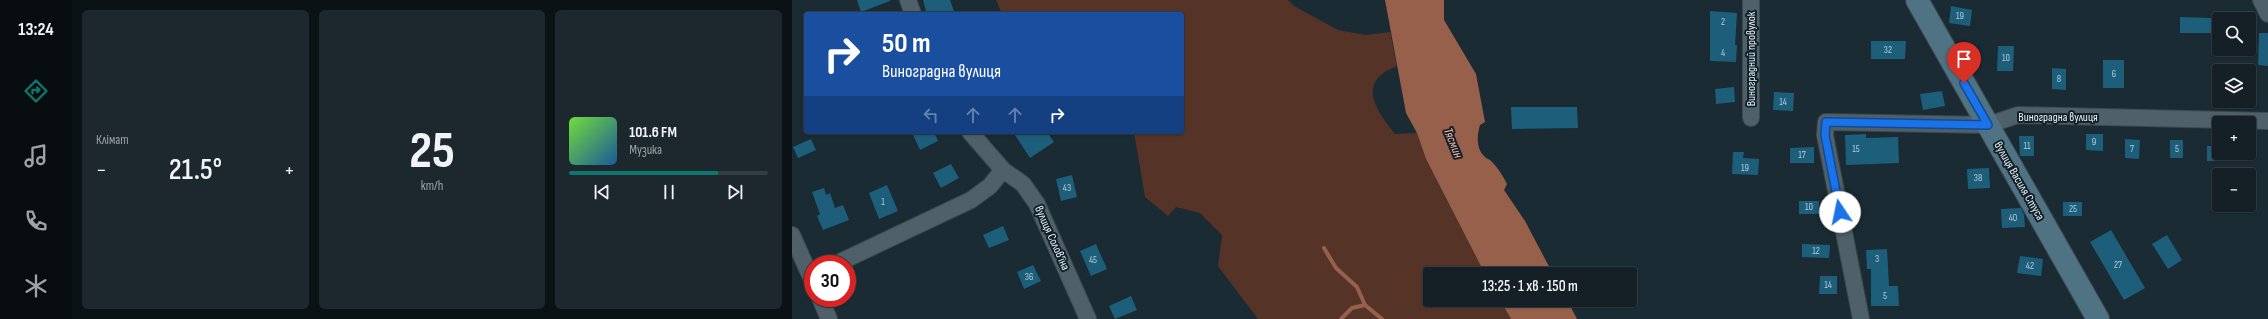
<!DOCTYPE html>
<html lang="uk">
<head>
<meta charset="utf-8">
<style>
  body { margin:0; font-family:"Sofia Sans Condensed",sans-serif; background:#1d282e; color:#f1f3f6; height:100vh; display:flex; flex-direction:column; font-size:15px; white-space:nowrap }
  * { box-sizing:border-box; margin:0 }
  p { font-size:13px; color:#9da3a7 }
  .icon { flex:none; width:22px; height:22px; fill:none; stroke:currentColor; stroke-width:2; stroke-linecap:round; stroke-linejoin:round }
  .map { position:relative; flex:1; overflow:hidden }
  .side { display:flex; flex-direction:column; gap:10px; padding:10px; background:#0b1215; width:720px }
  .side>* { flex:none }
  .hud { position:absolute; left:12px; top:12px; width:380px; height:122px; border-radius:4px; box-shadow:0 1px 3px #0004,0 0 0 1px #333e43; background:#1a4fa0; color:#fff; overflow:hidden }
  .controls { position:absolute; left:1420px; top:12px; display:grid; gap:8px }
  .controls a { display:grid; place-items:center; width:44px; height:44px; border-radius:4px; background:#142026; box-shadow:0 1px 3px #0004,0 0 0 1px #333e43; font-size:20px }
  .speed { position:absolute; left:12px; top:255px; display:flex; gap:8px; font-size:20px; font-weight:700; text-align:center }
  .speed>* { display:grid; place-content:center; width:52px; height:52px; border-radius:50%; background:#142026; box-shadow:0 1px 3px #0004,0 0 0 1px #333e43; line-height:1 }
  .speed .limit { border:6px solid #d22; background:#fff; color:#111 }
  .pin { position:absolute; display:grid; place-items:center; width:34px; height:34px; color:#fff; margin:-41px -17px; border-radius:50% 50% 50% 0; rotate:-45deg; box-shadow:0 0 4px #0007 }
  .pin .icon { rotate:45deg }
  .me { position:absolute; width:44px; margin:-22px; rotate:349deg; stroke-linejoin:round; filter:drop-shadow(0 0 3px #0008) }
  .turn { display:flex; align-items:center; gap:14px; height:84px; padding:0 12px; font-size:18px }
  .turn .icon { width:52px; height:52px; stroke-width:2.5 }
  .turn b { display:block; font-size:28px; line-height:34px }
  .lanes { display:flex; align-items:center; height:38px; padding:0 12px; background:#0003; justify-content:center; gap:20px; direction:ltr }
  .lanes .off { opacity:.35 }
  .big { font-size:30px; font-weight:600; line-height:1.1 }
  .side .tile { flex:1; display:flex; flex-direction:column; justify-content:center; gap:6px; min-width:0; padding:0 14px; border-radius:6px; background:#1d282e }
  .side .dial { align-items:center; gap:0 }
  .dial b { font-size:52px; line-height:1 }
  .song { display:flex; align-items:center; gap:12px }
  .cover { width:48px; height:48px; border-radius:6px; background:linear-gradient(135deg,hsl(100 70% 55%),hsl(210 70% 35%)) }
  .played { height:4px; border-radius:2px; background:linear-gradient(90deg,#0f766e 75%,#333e43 75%) }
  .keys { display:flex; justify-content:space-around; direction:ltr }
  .heat { display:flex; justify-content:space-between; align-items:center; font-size:22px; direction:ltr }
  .side .tiles { flex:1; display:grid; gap:10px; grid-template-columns:repeat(3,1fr) }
  .trip { position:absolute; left:631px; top:267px; width:214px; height:40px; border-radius:4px; background:#142026; box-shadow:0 1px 3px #0004,0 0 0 1px #333e43; font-weight:600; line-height:40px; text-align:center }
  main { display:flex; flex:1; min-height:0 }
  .tabs { display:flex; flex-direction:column; width:72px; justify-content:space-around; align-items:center; background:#080d0f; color:#9da3a7 }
  .tabs .icon { width:28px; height:28px }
  .tabs .active { color:#0f766e }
  .tabs b { font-size:18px; color:#f1f3f6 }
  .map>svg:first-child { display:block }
</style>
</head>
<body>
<main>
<nav class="tabs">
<b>13:24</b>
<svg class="icon active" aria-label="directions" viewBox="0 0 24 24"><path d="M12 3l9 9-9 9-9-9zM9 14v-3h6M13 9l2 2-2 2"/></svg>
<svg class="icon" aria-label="music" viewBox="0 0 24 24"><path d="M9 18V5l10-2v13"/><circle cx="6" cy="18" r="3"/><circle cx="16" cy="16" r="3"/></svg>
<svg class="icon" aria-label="phone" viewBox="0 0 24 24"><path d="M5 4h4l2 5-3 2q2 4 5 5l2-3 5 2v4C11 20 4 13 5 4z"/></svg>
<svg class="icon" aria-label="climate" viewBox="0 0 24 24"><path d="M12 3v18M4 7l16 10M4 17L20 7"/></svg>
</nav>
<section class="side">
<div class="tiles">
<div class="tile"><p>Клімат</p>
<div class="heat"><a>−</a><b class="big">21.5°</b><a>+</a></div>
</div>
<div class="tile dial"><b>25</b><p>km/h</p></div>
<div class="tile">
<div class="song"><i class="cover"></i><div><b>101.6 FM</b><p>Музика</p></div></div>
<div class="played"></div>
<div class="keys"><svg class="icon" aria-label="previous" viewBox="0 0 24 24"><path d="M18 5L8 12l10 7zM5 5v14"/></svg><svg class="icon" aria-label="pause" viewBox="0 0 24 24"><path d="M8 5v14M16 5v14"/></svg><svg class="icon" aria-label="next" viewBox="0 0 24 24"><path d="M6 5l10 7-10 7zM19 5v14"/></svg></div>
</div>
</div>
</section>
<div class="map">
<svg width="1476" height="319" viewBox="0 0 1476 319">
  <rect width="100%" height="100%" fill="#1b2b33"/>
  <!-- green -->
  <path fill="#553427" d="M204,0H496L502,6L546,30L574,35L598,32L605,66C564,82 583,109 603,134L625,133L634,159L693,274H638V300H708L719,319H466L426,266L430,235L408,213L384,207L376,216L353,197L342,132H390V14H210Z"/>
  <!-- water -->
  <g fill="#97604b">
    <path d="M593,0H652V20L684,74L693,122L688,125C685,135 684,148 692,156C694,159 698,159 700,162C706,168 711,176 715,184L712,190L733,221L761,274H693L634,159L625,133L614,113Z"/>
    <polygon points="708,300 775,300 785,319 719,319"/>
  </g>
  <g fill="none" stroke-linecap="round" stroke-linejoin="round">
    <!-- stream -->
    <g stroke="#97604b" stroke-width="4">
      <polyline points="532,248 544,268 565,287 573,305"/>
      <polyline points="549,319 560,308 573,305 590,319"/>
    </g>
  </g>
  <!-- building -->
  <g fill="#1d5e7b">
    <polygon points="65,0 98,0 98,1 69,12"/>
    <polygon points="131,0 158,0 163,14 135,14"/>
    <polygon points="1159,6 1180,10 1178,26 1157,23"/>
    <polygon points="918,11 945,13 943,45 945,45 944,62 918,61"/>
    <polygon points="1388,17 1419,18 1419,33 1388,33"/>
    <polygon points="1467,33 1476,33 1476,66 1466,65"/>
    <polygon points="1079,41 1114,41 1113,59 1079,59"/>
    <polygon points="1206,46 1222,46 1221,71 1205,71"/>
    <rect x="1311" y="60" width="21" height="28"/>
    <polygon points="1260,68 1274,69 1274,90 1260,89"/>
    <polygon points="942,87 943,102 924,104 923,89"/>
    <polygon points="1150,91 1153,106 1131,110 1128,94"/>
    <polygon points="982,92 1002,93 1001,111 981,110"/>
    <polygon points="719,107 785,107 786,128 720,129"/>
    <polygon points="128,132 142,132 146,141 128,150 121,135"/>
    <polygon points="221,132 255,132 262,142 238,158"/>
    <polygon points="1074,134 1074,138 1106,137 1107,163 1054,165 1053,135"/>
    <polygon points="1294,134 1311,134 1311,151 1294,150"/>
    <polygon points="1227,136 1242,136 1242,156 1228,156"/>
    <polygon points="19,139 24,150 6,158 1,147"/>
    <polygon points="1333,139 1348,140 1347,159 1333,158"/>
    <rect x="1378" y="140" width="13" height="18"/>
    <rect x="1415" y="146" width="12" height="15"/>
    <polygon points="1022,147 1022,163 998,163 998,148"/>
    <polygon points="941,152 952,152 951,158 967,159 966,175 940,174"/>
    <polygon points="159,164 167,178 149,188 141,173"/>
    <polygon points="1197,168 1198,188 1176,189 1175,169"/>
    <polygon points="280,175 285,197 269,201 264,179"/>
    <polygon points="95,185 106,211 87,219 77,193"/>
    <polygon points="32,188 34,195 38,193 43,208 51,205 57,220 31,230 25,216 28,214 20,192"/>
    <rect x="1007" y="201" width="20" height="13"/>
    <rect x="1271" y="202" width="19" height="14"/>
    <polygon points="1229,208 1232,215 1233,227 1210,228 1209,209"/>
    <polygon points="211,226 217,240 197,248 191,235"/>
    <polygon points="1319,230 1353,288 1332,300 1298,242"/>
    <polygon points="1375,235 1390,260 1376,269 1360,244"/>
    <polygon points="304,244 315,269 299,276 288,251"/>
    <polygon points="1010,244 1038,245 1037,258 1010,257"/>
    <polygon points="1095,249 1097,286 1106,286 1107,306 1079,306 1079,269 1075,269 1074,250"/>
    <polygon points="1228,256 1251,259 1249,276 1225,273"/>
    <polygon points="241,265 249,281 232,289 225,272"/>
    <polygon points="1028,276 1045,276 1045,294 1027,294"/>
    <polygon points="339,296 345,310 323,319 317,306"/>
  </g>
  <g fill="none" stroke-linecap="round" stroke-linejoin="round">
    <defs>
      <g id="street">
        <polyline points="116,0 121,14"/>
        <polyline points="1469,0 1476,14"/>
        <polyline points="959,118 959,0"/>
        <polyline points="178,132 211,170 231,184 245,204 296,319"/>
        <polyline points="0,235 21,282"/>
        <polyline points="44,264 179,200 198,186 211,170"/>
        <polyline points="28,298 37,319"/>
        <polyline points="1069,319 1033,135 1034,122 1196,125 1226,115 1476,121"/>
      </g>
      <polyline id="secondary" points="1125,0 1306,319"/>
    </defs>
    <!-- street casing -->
    <use href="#street" stroke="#3b484f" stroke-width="18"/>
    <!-- secondary casing -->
    <use href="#secondary" stroke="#3b484f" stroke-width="24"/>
    <!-- street -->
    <use href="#street" stroke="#4f6069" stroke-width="16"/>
    <!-- secondary -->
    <use href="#secondary" stroke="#507384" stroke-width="22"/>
  </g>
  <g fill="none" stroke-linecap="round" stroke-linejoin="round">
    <defs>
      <polyline id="route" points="1048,212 1033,135 1034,122 1196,125 1172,83"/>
    </defs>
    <!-- route casing -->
    <use href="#route" stroke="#114b97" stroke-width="10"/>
    <!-- route -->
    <use href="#route" stroke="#1a73e8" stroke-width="7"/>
  </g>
  <g text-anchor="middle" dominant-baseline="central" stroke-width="4" stroke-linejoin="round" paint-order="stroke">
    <!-- number labels -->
    <g font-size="10" fill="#b5ccd8">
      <text x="1168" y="16">19</text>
      <text x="931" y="22">2</text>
      <text x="1096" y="50">32</text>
      <text x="931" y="53">4</text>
      <text x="1214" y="58">10</text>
      <text x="1322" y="74">6</text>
      <text x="1267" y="79">8</text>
      <text x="991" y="102">14</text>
      <text x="1302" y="142">9</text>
      <text x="1235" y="146">11</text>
      <text x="1064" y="149">15</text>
      <text x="1340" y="149">7</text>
      <text x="1385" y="149">5</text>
      <text x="1010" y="155">17</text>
      <text x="953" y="168">19</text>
      <text x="1186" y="178">38</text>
      <text x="275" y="188">43</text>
      <text x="91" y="202">1</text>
      <text x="1017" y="207">10</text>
      <text x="1281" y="209">25</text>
      <text x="1221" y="218">40</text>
      <text x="1024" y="251">12</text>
      <text x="1085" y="259">3</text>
      <text x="301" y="260">45</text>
      <text x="1326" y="265">27</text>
      <text x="1238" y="266">42</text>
      <text x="237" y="277">36</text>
      <text x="1036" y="285">14</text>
      <text x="1093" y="296">5</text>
    </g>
    <!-- street labels -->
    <g font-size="12" fill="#e8f1f7" stroke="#122129">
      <text transform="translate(959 59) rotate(-90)">Виноградний провулок</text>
      <text x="1266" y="117">Виноградна вулиця</text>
      <text transform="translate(1227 181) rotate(60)">вулиця Василя Стуса</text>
      <text transform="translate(260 238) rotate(66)">вулиця Солов'їна</text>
    </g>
    <!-- water labels -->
    <g font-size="13" font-style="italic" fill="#fdb99f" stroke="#122129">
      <text transform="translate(661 143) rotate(68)">Тясмин</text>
    </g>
  </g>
</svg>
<div class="controls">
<a><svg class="icon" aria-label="search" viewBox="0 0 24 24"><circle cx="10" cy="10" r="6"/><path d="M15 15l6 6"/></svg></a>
<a><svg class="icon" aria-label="layers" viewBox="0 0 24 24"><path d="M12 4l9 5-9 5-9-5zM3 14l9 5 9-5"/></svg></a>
<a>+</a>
<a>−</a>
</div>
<div class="speed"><div class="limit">30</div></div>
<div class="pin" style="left:1172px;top:83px;background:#d93025"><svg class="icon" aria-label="arrive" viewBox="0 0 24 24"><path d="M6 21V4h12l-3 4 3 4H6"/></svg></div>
<svg class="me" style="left:1048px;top:212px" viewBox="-20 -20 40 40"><circle r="19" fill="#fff"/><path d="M0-13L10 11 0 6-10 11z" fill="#1a73e8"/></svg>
<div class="trip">13:25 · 1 хв · 150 m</div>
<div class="hud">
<div class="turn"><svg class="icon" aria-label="right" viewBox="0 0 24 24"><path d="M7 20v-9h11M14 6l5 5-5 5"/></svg><div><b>50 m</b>Виноградна вулиця</div></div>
<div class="lanes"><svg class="icon off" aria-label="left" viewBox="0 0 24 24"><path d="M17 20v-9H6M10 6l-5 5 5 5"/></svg><svg class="icon off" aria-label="ahead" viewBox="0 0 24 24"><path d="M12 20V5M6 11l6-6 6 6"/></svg><svg class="icon off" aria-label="ahead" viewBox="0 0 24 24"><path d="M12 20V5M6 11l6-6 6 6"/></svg><svg class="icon" aria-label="right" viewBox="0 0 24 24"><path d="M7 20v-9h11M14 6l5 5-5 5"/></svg></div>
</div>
</div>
</main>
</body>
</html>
